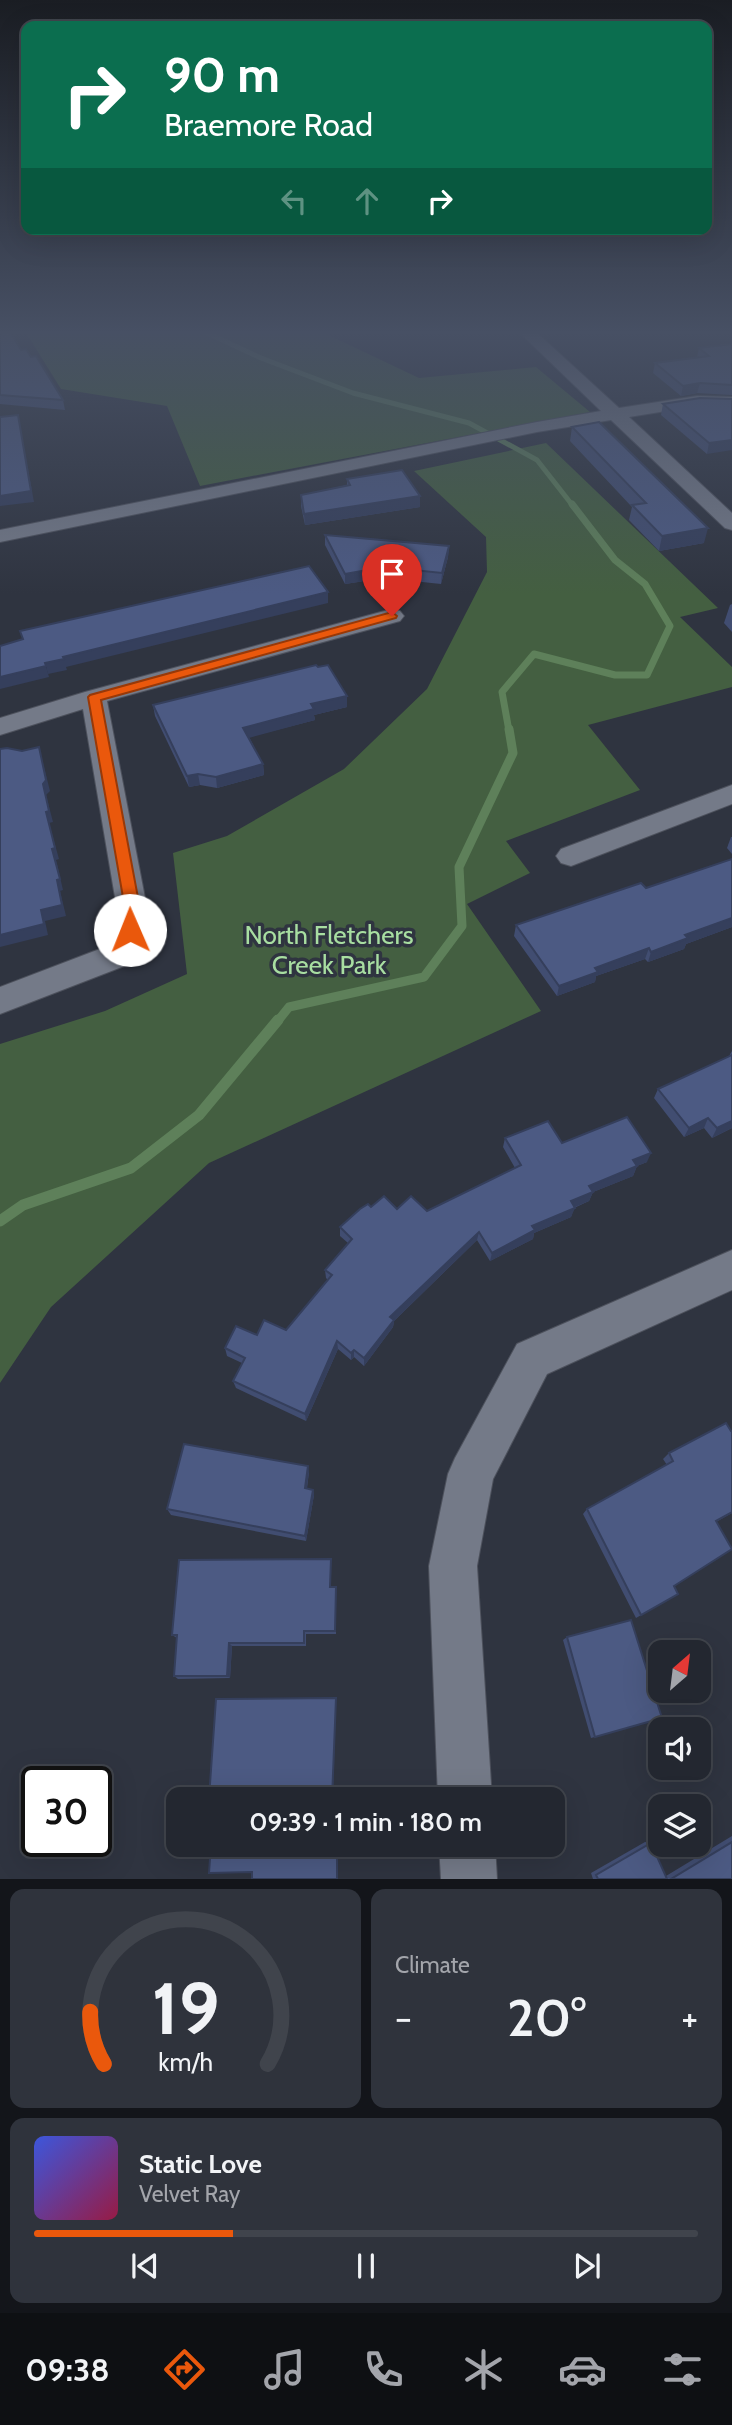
<!DOCTYPE html>
<html lang="en">
<head>
<meta charset="utf-8">
<style>
  body { margin:0; font-family:Cabin,sans-serif; background:#2f333c; color:#f1f3f6; height:100vh; display:flex; flex-direction:column; font-size:26px; white-space:nowrap }
  * { box-sizing:border-box; margin:0 }
  p { font-size:23px; color:#a3a5ab }
  .icon { flex:none; width:38px; height:38px; fill:none; stroke:currentColor; stroke-width:2; stroke-linecap:round; stroke-linejoin:round }
  .map { position:relative; height:1879px; overflow:hidden }
  .drawer { display:flex; flex-direction:column; gap:10px; padding:10px; background:#13151a; flex:1 }
  .drawer>* { flex:none }
  .hud { position:absolute; left:21px; top:21px; width:691px; height:214px; border-radius:14px; box-shadow:0 7px 28px #0002,0 0 0 2px #40444c; background:#0b6e4f; color:#fff; overflow:hidden }
  .needle { width:46px; rotate:28deg }
  .tools { position:absolute; left:648px; top:1640px; display:grid; gap:14px }
  .tools a { display:grid; place-items:center; width:63px; height:63px; border-radius:14px; background:#232730; box-shadow:0 7px 28px #0002,0 0 0 2px #40444c; font-size:35px }
  .speed { position:absolute; left:21px; top:1766px; display:flex; gap:14px; font-size:35px; font-weight:700; text-align:center }
  .speed>* { display:grid; place-content:center; width:91px; height:91px; border-radius:50%; background:#232730; box-shadow:0 7px 28px #0002,0 0 0 2px #40444c; line-height:1 }
  .speed .limit { border:4px solid #111; border-radius:10px; background:#fff; color:#111 }
  .pin { position:absolute; display:grid; place-items:center; width:60px; height:60px; color:#fff; margin:-72px -30px; border-radius:50% 50% 50% 0; rotate:-45deg; box-shadow:0 0 7px #0007 }
  .pin .icon { rotate:45deg }
  .me { position:absolute; width:77px; margin:-38px; rotate:359deg; stroke-linejoin:round; filter:drop-shadow(0 0 5px #0008) }
  .turn { display:flex; align-items:center; gap:24px; height:147px; padding:0 28px; font-size:32px }
  .turn .icon { width:91px; height:91px; stroke-width:2.5 }
  .turn b { display:block; font-size:49px; line-height:60px }
  .lanes { display:flex; align-items:center; height:66px; padding:0 28px; background:#0003; justify-content:center; gap:35px; direction:ltr }
  .lanes .off { opacity:.35 }
  .big { font-size:52px; font-weight:600; line-height:1.1 }
  .drawer .widget { flex:1; display:flex; flex-direction:column; justify-content:center; gap:10px; min-width:0; padding:0 24px; border-radius:14px; background:#2f333c }
  .drawer .dial { align-items:center; gap:0 }
  .dial svg { height:182px; overflow:visible; fill:none; stroke:#40444c; stroke-width:7; stroke-linecap:round; text-anchor:middle }
  .dial text { fill:#f1f3f6; stroke:none }
  .song { display:flex; align-items:center; gap:21px }
  .cover { width:84px; height:84px; border-radius:10px; background:linear-gradient(135deg,hsl(230 70% 55%),hsl(340 70% 35%)) }
  .played { height:7px; border-radius:4px; background:linear-gradient(90deg,#ea580c 30%,#40444c 30%) }
  .keys { display:flex; justify-content:space-around; direction:ltr }
  .heat { display:flex; justify-content:space-between; align-items:center; font-size:38px; direction:ltr }
  .drawer .tiles { flex:1; display:grid; gap:10px; grid-template-columns:1fr 1fr }
  .widget:last-child { grid-column:span 2 }
  .trip { position:absolute; left:166px; top:1787px; width:399px; height:70px; border-radius:14px; background:#232730; box-shadow:0 7px 28px #0002,0 0 0 2px #40444c; font-weight:600; line-height:70px; text-align:center }
  .tabs { display:flex; height:112px; justify-content:space-around; align-items:center; background:#0e1013; color:#a3a5ab }
  .tabs .icon { width:49px; height:49px }
  .tabs .on { color:#ea580c }
  .tabs b { font-size:32px; color:#f1f3f6 }
  .map>svg:first-child { display:block }
</style>
</head>
<body>
<div class="map">
<svg width="732" height="1879" viewBox="0 0 732 1879">
  <rect width="100%" height="100%" fill="#2f3440"/>
  <!-- green -->
  <g fill="#445f41">
    <polygon points="25,331 320,331 419,378 536,367 590,412 200,486 167,406 61,389"/>
    <polygon points="546,443 718,608 680,617 732,667 732,687 588,725 640,790 506,841 530,873 467,904 541,1011 209,1163 51,1307 0,1383 0,1044 105,1011 187,974 173,853 227,836 344,769 427,689 487,572 486,537 414,471"/>
  </g>
  <g fill="none" stroke-linecap="round" stroke-linejoin="round">
    <!-- stream-far3 -->
    <polyline stroke="#5e805a" stroke-width="5" points="203,331 261,358 353,393 469,423 537,460 573,506"/>
    <!-- stream-far2 -->
    <polyline stroke="#5e805a" stroke-width="7" points="509,731 502,692 534,654 615,675 647,675 670,626 645,584 615,560 572,504"/>
    <!-- stream-far1 -->
    <polyline stroke="#5e805a" stroke-width="9" points="277,1022 289,1007 424,977 462,926 459,867 513,753 509,729"/>
    <!-- stream -->
    <polyline stroke="#5e805a" stroke-width="11" points="0,1221 23,1205 131,1168 199,1115 278,1020"/>
    <defs>
      <g id="minor">
        <polygon points="518,331 535,331 619,408 697,396 732,397 732,407 697,406 629,417 732,513 732,530 725,528 611,420 537,432 0,542 0,530 537,422 601,411"/>
        <polygon points="392,609 400,611 404,616 400,621 107,701 146,903 146,930 127,965 0,1014 0,987 105,947 114,930 116,903 83,709 0,735 0,718 85,692"/>
        <polygon points="732,785 732,804 571,866 561,863 556,856 561,849"/>
        <polygon points="732,1250 732,1290 547,1374 493,1479 477,1566 492,1799 438,1799 429,1566 448,1474 455,1458 517,1344"/>
        <polygon points="439,1844 495,1844 497,1879 441,1879"/>
      </g>
    </defs>
    <!-- minor casing -->
    <use href="#minor" stroke="#4d515c" stroke-width="2"/>
    <!-- minor -->
    <use href="#minor" fill="#747a88" fill-rule="evenodd"/>
  </g>
  <!-- wall -->
  <g fill="#414d71">
    <polygon points="0,331 21,350 31,357 63,400 65,410 0,404"/>
    <polygon points="732,344 732,395 697,393 681,396 653,373 655,363 697,357 699,348"/>
    <polygon points="732,399 707,454 661,415 663,404"/>
    <polygon points="572,427 704,543 659,551 629,520 632,507 570,441"/>
    <polygon points="347,479 420,496 420,507 305,525 301,506 301,495 347,485"/>
    <polygon points="325,535 449,546 448,557 441,584 384,578 345,584 325,545"/>
    <polygon points="732,604 732,632 724,623 730,605"/>
    <polygon points="318,667 347,696 347,707 314,715 315,720 249,737 263,764 264,775 217,788 200,785 189,787 155,716 153,705"/>
    <polygon points="731,837 732,837 732,854 727,848"/>
    <polygon points="732,859 732,927 686,944 684,949 648,962 645,959 596,976 595,982 557,996 514,936 516,925 646,888"/>
    <polygon points="732,1051 732,1128 712,1138 704,1128 684,1137 654,1098 658,1089 729,1056"/>
    <polygon points="505,1138 562,1143 647,1162 637,1166 633,1176 593,1192 589,1201 574,1208 571,1217 534,1233 533,1239 490,1261 477,1240 394,1321 393,1327 364,1366 354,1357 351,1360 338,1349 306,1421 236,1388 233,1381 242,1363 227,1356 225,1348 257,1335 286,1330 328,1280 326,1278 325,1270 348,1243 340,1236 340,1227 371,1207 427,1211 515,1168 503,1147"/>
    <polygon points="732,1431 732,1513 716,1522 674,1586 678,1594 636,1618 583,1514 587,1509 667,1465 663,1459 669,1453"/>
    <polygon points="309,1472 307,1488 313,1490 314,1495 306,1541 171,1515 167,1509"/>
    <polygon points="331,1559 331,1587 336,1587 336,1634 306,1634 306,1646 232,1646 230,1678 178,1679 174,1676 177,1638 172,1635"/>
    <polygon points="567,1637 662,1718 591,1738 563,1640"/>
    <polygon points="732,1836 732,1879 593,1879 591,1873 645,1842 651,1843 666,1876"/>
  </g>
  <!-- shaded-wall -->
  <g fill="#353f5c">
    <polygon points="700,383 697,393 681,396 683,386"/>
    <polygon points="18,415 34,502 0,506 0,496"/>
    <polygon points="732,440 732,450 707,454 709,443"/>
    <polygon points="420,496 420,507 305,525 304,514"/>
    <polygon points="708,528 704,543 659,551 662,536"/>
    <polygon points="449,546 448,557 441,584 442,573"/>
    <polygon points="384,567 384,578 345,584 345,574"/>
    <polygon points="328,592 328,603 66,667 67,670 48,674 45,663 63,657"/>
    <polygon points="46,666 49,677 0,689 0,677"/>
    <polygon points="347,696 347,707 314,715 315,720 245,739 243,728 311,704"/>
    <polygon points="39,747 50,791 46,795 53,822 49,823 59,859 56,860 63,890 60,891 66,916 45,921 48,935 0,947 0,935 41,910 57,880 46,812"/>
    <polygon points="263,764 264,775 217,788 216,777"/>
    <polygon points="198,774 200,785 189,787 187,776"/>
    <polygon points="732,918 732,927 686,944 684,949 648,962 651,952 685,935"/>
    <polygon points="649,948 645,959 596,976 595,982 557,996 559,986 595,968"/>
    <polygon points="708,1118 704,1128 684,1137 689,1128"/>
    <polygon points="732,1121 732,1128 712,1138 717,1128"/>
    <polygon points="651,1153 647,1162 629,1169 633,1160"/>
    <polygon points="637,1166 633,1176 593,1192 589,1201 568,1210 571,1201 589,1186"/>
    <polygon points="575,1208 571,1217 534,1233 533,1239 490,1261 492,1253 532,1226"/>
    <polygon points="479,1232 477,1240 394,1321 393,1327 364,1366 364,1358 390,1317"/>
    <polygon points="337,1341 338,1349 306,1421 305,1414"/>
    <polygon points="354,1350 354,1357 351,1360 351,1353"/>
    <polygon points="308,1466 309,1472 306,1493 305,1488"/>
    <polygon points="313,1490 314,1495 306,1541 305,1536"/>
    <polygon points="229,1643 232,1646 230,1678 227,1676"/>
    <polygon points="336,1698 333,1799 332,1799"/>
  </g>
  <!-- building -->
  <g fill="#4c5a83" stroke="#353f5c" stroke-width="2">
    <polygon points="0,331 10,331 21,350 26,349 31,357 36,356 63,400 0,395"/>
    <polygon points="732,344 732,385 700,383 683,386 655,363 709,356 699,348"/>
    <polygon points="700,398 732,399 732,440 709,443 663,404"/>
    <polygon points="18,415 31,491 0,496 0,417"/>
    <polygon points="599,422 708,528 662,536 632,505 646,503 572,427"/>
    <polygon points="402,470 420,496 304,514 301,495 350,485 347,479"/>
    <polygon points="325,535 449,546 442,573 384,567 345,574"/>
    <polygon points="309,566 328,592 63,657 64,659 45,663 46,666 0,677 0,646 23,639 20,631"/>
    <polygon points="316,665 318,667 328,665 347,696 311,704 314,709 243,728 263,764 216,777 198,774 187,776 153,705"/>
    <polygon points="39,747 46,780 43,784 49,811 46,812 55,848 52,849 60,879 57,880 62,905 41,910 44,924 0,935 0,749 7,748 22,751"/>
    <polygon points="732,859 732,918 685,935 688,938 651,952 649,948 595,968 598,972 559,986 516,925 641,883 646,888"/>
    <polygon points="732,1055 732,1121 717,1128 708,1118 689,1128 658,1089"/>
    <polygon points="627,1117 651,1153 633,1160 637,1166 589,1186 593,1192 571,1201 575,1208 532,1226 535,1230 492,1253 479,1232 390,1317 394,1320 364,1358 354,1350 351,1353 337,1341 305,1414 233,1381 245,1358 225,1348 236,1326 257,1335 264,1320 286,1330 332,1275 325,1270 352,1239 340,1227 360,1209 368,1204 371,1207 384,1196 397,1209 411,1196 427,1211 521,1165 505,1138 548,1121 562,1143"/>
    <polygon points="726,1423 731,1431 732,1431 732,1512 716,1521 732,1549 674,1586 678,1594 641,1615 587,1509 673,1461 669,1453"/>
    <polygon points="184,1444 308,1466 305,1488 313,1490 305,1536 167,1509"/>
    <polygon points="331,1559 330,1587 336,1587 335,1631 304,1631 304,1643 229,1643 227,1676 174,1676 177,1635 172,1635 179,1560"/>
    <polygon points="631,1620 662,1718 595,1737 567,1637"/>
    <polygon points="336,1698 332,1799 209,1798 216,1699"/>
    <polygon points="732,1842 732,1879 671,1879"/>
    <polygon points="651,1843 667,1879 598,1879 596,1875"/>
    <polygon points="211,1844 333,1844 333,1848 337,1847 337,1879 252,1879 252,1872 209,1873"/>
  </g>
  <!-- sky -->
  <linearGradient id="sky" x2="0" y2="1"><stop stop-color="#1a1d23"/><stop offset="0.56" stop-color="#475064"/><stop offset="1" stop-color="#475064" stop-opacity="0"/></linearGradient>
  <rect width="732" height="594" fill="url(#sky)"/>
  <!-- route -->
  <polygon fill="#ea580c" stroke="#983908" stroke-width="2" points="392,612 397,616 396,618 101,700 139,903 136,934 125,934 122,930 124,903 88,697 90,695"/>
  <g text-anchor="middle" dominant-baseline="central" stroke-width="7" stroke-linejoin="round" paint-order="stroke">
    <!-- park labels -->
    <g font-size="26" fill="#a8dea1" stroke="#2f3440">
      <text x="329" y="935">North Fletchers<tspan x="329" dy="30">Creek Park</tspan></text>
    </g>
  </g>
</svg>
<div class="tools">
<a><svg class="needle" viewBox="-14 -14 28 28"><path d="M0-13l5 13h-10z" fill="#e53935"/><path d="M0 13l5-13h-10z" fill="#a3a5ab"/></svg></a>
<a><svg class="icon" aria-label="sound" viewBox="0 0 24 24"><path d="M4 9h4l5-4v14l-5-4H4zM17 9q2 3 0 6"/></svg></a>
<a><svg class="icon" aria-label="layers" viewBox="0 0 24 24"><path d="M12 4l9 5-9 5-9-5zM3 14l9 5 9-5"/></svg></a>
</div>
<div class="speed"><div class="limit">30</div></div>
<div class="pin" style="left:392px;top:616px;background:#d93025"><svg class="icon" aria-label="arrive" viewBox="0 0 24 24"><path d="M6 21V4h12l-3 4 3 4H6"/></svg></div>
<svg class="me" style="left:130px;top:930px" viewBox="-20 -20 40 40"><circle r="19" fill="#fff"/><path d="M0-13L10 11 0 6-10 11z" fill="#ea580c"/></svg>
<div class="trip">09:39 · 1 min · 180 m</div>
<div class="hud">
<div class="turn"><svg class="icon" aria-label="right" viewBox="0 0 24 24"><path d="M7 20v-9h11M14 6l5 5-5 5"/></svg><div><b>90 m</b>Braemore Road</div></div>
<div class="lanes"><svg class="icon off" aria-label="left" viewBox="0 0 24 24"><path d="M17 20v-9H6M10 6l-5 5 5 5"/></svg><svg class="icon off" aria-label="ahead" viewBox="0 0 24 24"><path d="M12 20V5M6 11l6-6 6 6"/></svg><svg class="icon" aria-label="right" viewBox="0 0 24 24"><path d="M7 20v-9h11M14 6l5 5-5 5"/></svg></div>
</div>
</div>
<section class="drawer">
<div class="tiles">
<div class="widget dial"><svg viewBox="0 0 100 80">
<path d="M14 69A42 42 0 1 1 86 69"/>
<path d="M14 69A42 42 0 0 1 8 46" stroke="#ea580c"/>
<text x="50" y="56" font-size="32" font-weight="700">19</text>
<text x="50" y="72" font-size="11">km/h</text>
</svg></div>
<div class="widget"><p>Climate</p>
<div class="heat"><a>−</a><b class="big">20°</b><a>+</a></div>
</div>
<div class="widget">
<div class="song"><i class="cover"></i><div><b>Static Love</b><p>Velvet Ray</p></div></div>
<div class="played"></div>
<div class="keys"><svg class="icon" aria-label="previous" viewBox="0 0 24 24"><path d="M18 5L8 12l10 7zM5 5v14"/></svg><svg class="icon" aria-label="pause" viewBox="0 0 24 24"><path d="M8 5v14M16 5v14"/></svg><svg class="icon" aria-label="next" viewBox="0 0 24 24"><path d="M6 5l10 7-10 7zM19 5v14"/></svg></div>
</div>
</div>
</section>
<nav class="tabs">
<b>09:38</b>
<svg class="icon on" aria-label="directions" viewBox="0 0 24 24"><path d="M12 3l9 9-9 9-9-9zM9 14v-3h6M13 9l2 2-2 2"/></svg>
<svg class="icon" aria-label="music" viewBox="0 0 24 24"><path d="M9 18V5l10-2v13"/><circle cx="6" cy="18" r="3"/><circle cx="16" cy="16" r="3"/></svg>
<svg class="icon" aria-label="phone" viewBox="0 0 24 24"><path d="M5 4h4l2 5-3 2q2 4 5 5l2-3 5 2v4C11 20 4 13 5 4z"/></svg>
<svg class="icon" aria-label="climate" viewBox="0 0 24 24"><path d="M12 3v18M4 7l16 10M4 17L20 7"/></svg>
<svg class="icon" aria-label="car" viewBox="0 0 24 24"><path d="M5 17H2v-5l4-1 3-4h7l3 4 3 1v5h-3M9 17h6M6 11h13"/><circle cx="7" cy="17" r="2"/><circle cx="17" cy="17" r="2"/></svg>
<svg class="icon" aria-label="filters" viewBox="0 0 24 24"><path d="M4 7h16M4 17h16"/><circle cx="9" cy="7" r="2"/><circle cx="15" cy="17" r="2"/></svg>
</nav>
</body>
</html>
